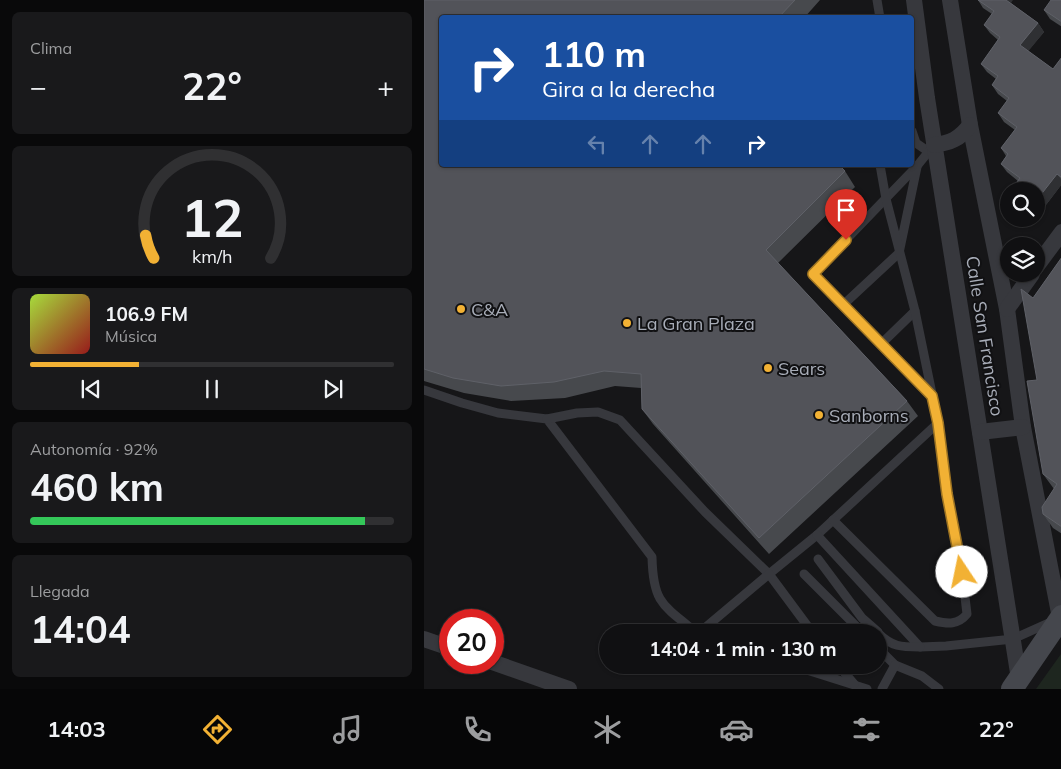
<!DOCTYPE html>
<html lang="es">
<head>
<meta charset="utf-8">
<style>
  body { margin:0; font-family:Mulish,sans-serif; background:#19191b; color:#f1f3f6; height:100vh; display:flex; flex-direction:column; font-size:19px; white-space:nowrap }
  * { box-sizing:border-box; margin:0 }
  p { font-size:16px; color:#9c9d9f }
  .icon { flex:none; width:28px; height:28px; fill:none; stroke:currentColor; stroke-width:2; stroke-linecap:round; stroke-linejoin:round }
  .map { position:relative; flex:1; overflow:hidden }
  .sheet { display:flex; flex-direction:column; gap:12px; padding:12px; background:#09090a; width:424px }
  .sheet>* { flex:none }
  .hud { position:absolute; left:15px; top:15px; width:475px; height:152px; border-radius:5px; box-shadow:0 1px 4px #0004,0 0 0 1px #303032; background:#1a4fa0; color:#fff; overflow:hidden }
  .controls { position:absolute; left:576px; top:182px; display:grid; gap:10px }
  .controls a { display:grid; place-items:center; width:45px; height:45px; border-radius:50%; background:#101012; box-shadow:0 1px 4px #0004,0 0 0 1px #303032; font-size:25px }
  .speed { position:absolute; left:15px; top:609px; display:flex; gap:10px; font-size:25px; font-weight:700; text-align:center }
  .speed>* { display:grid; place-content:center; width:65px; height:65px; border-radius:50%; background:#101012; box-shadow:0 1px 4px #0004,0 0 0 1px #303032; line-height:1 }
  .speed .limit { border:8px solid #d22; background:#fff; color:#111 }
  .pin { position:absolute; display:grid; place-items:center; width:42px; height:42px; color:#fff; margin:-51px -21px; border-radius:50% 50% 50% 0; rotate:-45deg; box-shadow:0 0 5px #0007 }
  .pin .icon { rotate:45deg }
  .me { position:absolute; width:55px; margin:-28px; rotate:349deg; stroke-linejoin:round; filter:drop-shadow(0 0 4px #0008) }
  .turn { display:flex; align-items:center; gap:18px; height:105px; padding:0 20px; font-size:22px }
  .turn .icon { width:65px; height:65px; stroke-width:2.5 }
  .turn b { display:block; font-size:35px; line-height:42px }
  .lanes { display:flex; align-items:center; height:48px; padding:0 20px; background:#0003; justify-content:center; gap:25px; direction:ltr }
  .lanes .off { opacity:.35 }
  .big { font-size:38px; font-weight:700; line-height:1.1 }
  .sheet .widget { flex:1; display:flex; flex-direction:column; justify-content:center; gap:8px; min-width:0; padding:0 18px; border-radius:8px; background:#19191b }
  .sheet .dial { align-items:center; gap:0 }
  .dial svg { height:130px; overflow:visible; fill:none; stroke:#303032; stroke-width:7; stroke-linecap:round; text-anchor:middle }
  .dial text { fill:#f1f3f6; stroke:none }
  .song { display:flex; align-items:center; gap:15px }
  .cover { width:60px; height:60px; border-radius:8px; background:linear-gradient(135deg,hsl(80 70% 55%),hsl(0 70% 35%)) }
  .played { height:5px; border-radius:2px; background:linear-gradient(90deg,#f2b134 30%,#303032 30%) }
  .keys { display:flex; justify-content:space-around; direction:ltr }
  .heat { display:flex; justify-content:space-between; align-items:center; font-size:28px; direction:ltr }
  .charge { height:8px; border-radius:4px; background:linear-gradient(90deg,#34c759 92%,#303032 0) }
  .trip { position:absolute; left:175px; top:624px; width:288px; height:50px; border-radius:25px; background:#101012; box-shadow:0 1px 4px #0004,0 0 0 1px #303032; font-weight:700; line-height:50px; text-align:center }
  .tab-bar { display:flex; height:80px; justify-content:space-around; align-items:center; background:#060607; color:#9c9d9f }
  .tab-bar .icon { width:35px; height:35px }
  .tab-bar .active { color:#f2b134 }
  .tab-bar b { font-size:22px; color:#f1f3f6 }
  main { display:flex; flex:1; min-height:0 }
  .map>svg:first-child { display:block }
</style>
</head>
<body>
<main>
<section class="sheet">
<div class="widget"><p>Clima</p>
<div class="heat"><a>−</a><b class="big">22°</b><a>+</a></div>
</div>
<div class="widget dial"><svg viewBox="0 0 100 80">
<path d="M14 69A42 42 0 1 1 86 69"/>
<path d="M14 69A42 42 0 0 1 9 55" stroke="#f2b134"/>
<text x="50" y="56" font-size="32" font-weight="700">12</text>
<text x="50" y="72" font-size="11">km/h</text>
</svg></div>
<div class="widget">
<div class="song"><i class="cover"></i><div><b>106.9 FM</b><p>Música</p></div></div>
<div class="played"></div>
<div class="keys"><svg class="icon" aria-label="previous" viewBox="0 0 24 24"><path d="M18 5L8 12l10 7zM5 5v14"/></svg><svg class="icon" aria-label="pause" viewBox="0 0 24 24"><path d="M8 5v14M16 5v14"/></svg><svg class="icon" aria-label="next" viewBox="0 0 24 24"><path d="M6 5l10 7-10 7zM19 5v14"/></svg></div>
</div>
<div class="widget"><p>Autonomía · 92%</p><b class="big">460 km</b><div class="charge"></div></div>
<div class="widget"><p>Llegada</p><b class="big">14:04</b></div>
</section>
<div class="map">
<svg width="638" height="689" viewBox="0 0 638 689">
  <rect width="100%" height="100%" fill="#161618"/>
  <!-- green -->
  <polygon fill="#1e261f" points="637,654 637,689 612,689"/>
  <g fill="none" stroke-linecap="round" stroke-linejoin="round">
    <!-- lane -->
    <g stroke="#37383d" stroke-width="9">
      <polyline points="453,0 456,18"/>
      <polyline points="488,131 492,143 505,152"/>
      <polyline points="419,305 475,253 493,167"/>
      <polyline points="457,344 491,311"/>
      <path d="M0,390L38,403L74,413L123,419L228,557C229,602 238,605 272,632"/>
      <polyline points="508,396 389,274 493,166 510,145"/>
      <polyline points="123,419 153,413 174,412 196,420 281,512 345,574 393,535 514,423"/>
      <path d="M409,520L511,621C524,624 534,625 543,614L538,572L523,495L514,423L491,311L462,199L456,165"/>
      <polyline points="393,535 496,647 522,646 589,639 629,621"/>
      <polyline points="394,559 438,618 454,632"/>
      <polyline points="380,574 438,632"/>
      <polyline points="276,632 345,574 388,632"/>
      <path d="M454,633C468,647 477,647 496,647"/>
      <polyline points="454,648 471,665 498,676 515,689"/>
      <polyline points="367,665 443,689"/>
      <polyline points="414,665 430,684"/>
      <polyline points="458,689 471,665"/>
    </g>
    <!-- street -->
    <g stroke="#37383d" stroke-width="16">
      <polyline points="490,0 503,98 595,679"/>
      <polyline points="526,0 546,125 583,309 599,427 636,618"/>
      <path d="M510,145C526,143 536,139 546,125"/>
      <polyline points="612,267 638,232"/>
      <polyline points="583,309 608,274"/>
      <polyline points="556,432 599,427"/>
      <polyline points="0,639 26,648"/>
      <polyline points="68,662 145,689"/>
    </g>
    <!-- secondary -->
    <polyline stroke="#45474d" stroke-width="22" points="588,689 638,616"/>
  </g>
  <!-- wall -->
  <g fill="#47494d">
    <polygon points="0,0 396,0 380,18 18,18 421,171 431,187 354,263 483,401 494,416 345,554 229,424 218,409 217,388 191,386 141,398 87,401 40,393 0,381"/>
    <polygon points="554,0 587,3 614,23 620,32 604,51 629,69 638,57 638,184 612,218 612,191 594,181 583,172 577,164 582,156 577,148 591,130 580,122 574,113 583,101 574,94 568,85 572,79 563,72 557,64 574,40 566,33 560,25 568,14 559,8"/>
    <polygon points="638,0 638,27 626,19 620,10"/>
    <polygon points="585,193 585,209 579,201"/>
    <polygon points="598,219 612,219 607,225"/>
    <polygon points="638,257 638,534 629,528 619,514 630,489 619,474 613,380 609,298"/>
  </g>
  <!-- shaded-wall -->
  <g fill="#2f3033">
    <polygon points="581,0 589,0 585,6"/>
    <polygon points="614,23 620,32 602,54 596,45"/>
    <polygon points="633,174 638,180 638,184 612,218 612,201"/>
    <polygon points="602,219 612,219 607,225"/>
  </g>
  <!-- building -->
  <g fill="#525359" stroke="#5f6168">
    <polygon points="0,0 371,0 354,18 18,18 18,165 415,165 421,171 342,250 483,401 335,538 218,409 217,374 180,371 130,382 77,386 29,378 0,369"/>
    <polygon points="554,0 582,0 614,23 596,45 629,69 638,57 638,176 637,177 633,174 612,201 612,191 586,191 596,178 577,164 584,154 577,148 593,127 574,113 585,98 568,85 574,76 557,64 576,37 560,25 570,11"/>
    <polygon points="627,0 638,0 638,22 620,10"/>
    <polygon points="585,193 585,205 579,201"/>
    <polygon points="638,257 638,527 619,514 618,507 633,484 619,474 603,381 613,380 597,289 609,298"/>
  </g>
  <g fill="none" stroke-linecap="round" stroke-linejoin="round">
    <defs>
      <polyline id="route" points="422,240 389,274 508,396 514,423 523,494 538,572"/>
    </defs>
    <!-- route casing -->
    <use href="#route" stroke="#9d7322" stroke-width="12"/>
    <!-- route -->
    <use href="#route" stroke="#f2b134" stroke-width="9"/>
  </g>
  <!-- markers -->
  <g fill="#f2b134" stroke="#111113" stroke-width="2">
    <circle cx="37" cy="309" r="5"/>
    <circle cx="203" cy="323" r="5"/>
    <circle cx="344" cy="368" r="5"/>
    <circle cx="395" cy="415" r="5"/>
  </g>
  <g text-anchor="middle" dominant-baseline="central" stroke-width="4" stroke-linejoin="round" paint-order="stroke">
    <!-- poi labels -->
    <g font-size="18" fill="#a8adb8" stroke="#111113" text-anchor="start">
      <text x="47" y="309">C&amp;A</text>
      <text x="213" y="323">La Gran Plaza</text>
      <text x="354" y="368">Sears</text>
      <text x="405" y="415">Sanborns</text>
    </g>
    <!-- street labels -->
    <g font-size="18" fill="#a8adb8" stroke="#111113">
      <text transform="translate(561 336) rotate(81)">Calle San Francisco</text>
    </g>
  </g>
</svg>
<div class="controls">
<a><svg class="icon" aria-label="search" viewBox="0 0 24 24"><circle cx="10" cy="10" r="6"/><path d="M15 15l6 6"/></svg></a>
<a><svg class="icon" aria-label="layers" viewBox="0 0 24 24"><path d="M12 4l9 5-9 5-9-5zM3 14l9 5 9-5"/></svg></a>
</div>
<div class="speed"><div class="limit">20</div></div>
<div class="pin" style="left:422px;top:240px;background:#d93025"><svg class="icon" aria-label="arrive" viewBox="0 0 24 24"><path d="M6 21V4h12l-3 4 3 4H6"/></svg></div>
<svg class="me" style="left:538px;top:572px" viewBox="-20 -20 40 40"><circle r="19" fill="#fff"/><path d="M0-13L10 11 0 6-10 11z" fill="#f2b134"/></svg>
<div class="trip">14:04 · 1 min · 130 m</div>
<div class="hud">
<div class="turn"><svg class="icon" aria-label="right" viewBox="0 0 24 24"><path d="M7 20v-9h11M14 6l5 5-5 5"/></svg><div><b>110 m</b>Gira a la derecha</div></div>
<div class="lanes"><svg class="icon off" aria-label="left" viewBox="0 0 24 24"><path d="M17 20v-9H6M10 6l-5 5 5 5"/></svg><svg class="icon off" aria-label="ahead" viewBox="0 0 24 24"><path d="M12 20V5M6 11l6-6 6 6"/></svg><svg class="icon off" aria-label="ahead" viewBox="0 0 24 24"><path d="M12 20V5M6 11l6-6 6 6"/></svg><svg class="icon" aria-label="right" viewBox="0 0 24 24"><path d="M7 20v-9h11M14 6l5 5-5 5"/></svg></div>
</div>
</div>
</main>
<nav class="tab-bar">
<b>14:03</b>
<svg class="icon active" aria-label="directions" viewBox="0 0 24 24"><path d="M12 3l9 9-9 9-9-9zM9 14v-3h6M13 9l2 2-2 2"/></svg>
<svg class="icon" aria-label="music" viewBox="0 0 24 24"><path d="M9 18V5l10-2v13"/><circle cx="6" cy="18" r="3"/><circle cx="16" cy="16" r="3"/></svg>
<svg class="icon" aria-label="phone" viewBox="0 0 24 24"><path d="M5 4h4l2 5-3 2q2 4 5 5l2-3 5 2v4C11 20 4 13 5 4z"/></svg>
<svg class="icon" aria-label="climate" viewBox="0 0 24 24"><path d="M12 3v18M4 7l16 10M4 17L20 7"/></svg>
<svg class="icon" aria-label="car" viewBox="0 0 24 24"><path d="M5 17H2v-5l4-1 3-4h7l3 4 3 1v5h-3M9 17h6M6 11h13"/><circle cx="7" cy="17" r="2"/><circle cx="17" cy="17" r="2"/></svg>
<svg class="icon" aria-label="filters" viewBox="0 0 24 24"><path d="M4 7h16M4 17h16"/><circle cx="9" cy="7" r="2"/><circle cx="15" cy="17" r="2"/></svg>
<b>22°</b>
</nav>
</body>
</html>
